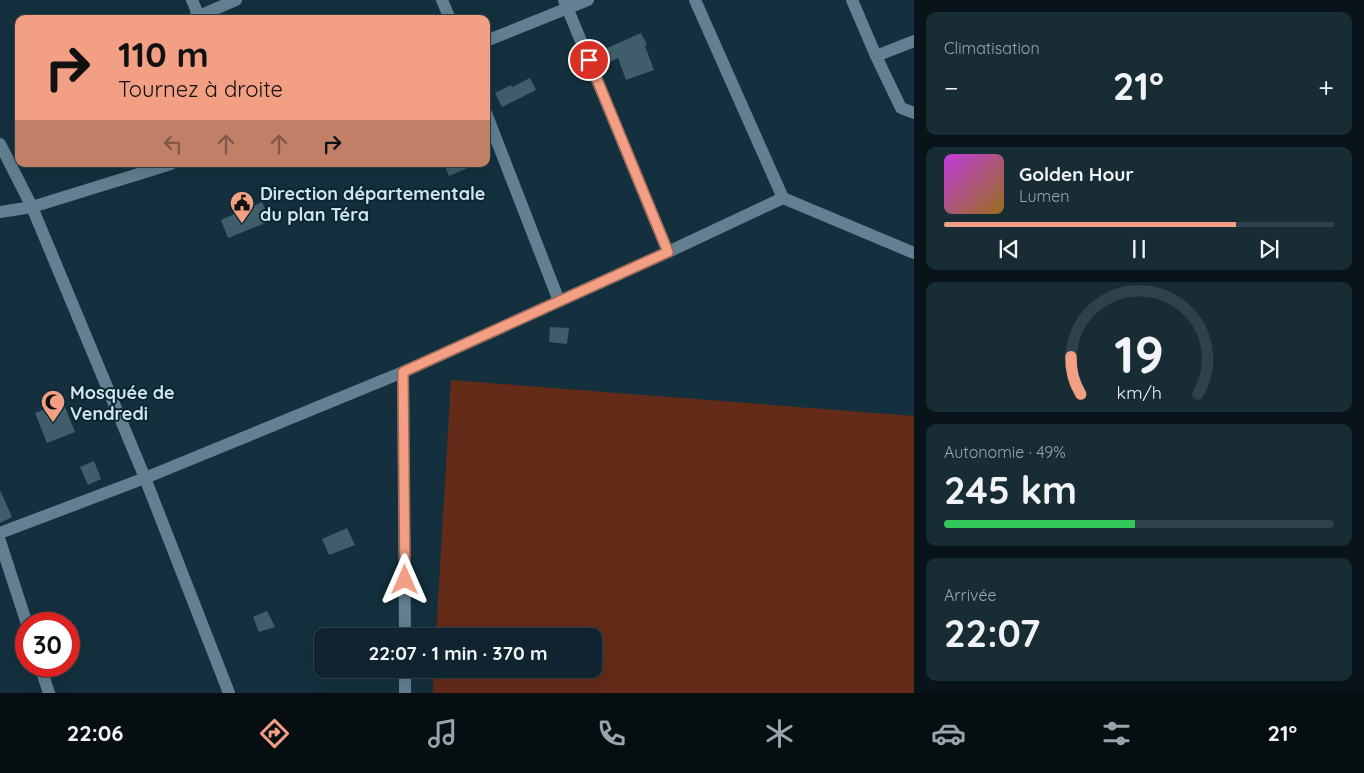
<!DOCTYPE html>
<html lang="fr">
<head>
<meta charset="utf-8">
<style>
  body { margin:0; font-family:Quicksand,sans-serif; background:#182c36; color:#f1f3f6; height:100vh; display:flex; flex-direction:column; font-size:19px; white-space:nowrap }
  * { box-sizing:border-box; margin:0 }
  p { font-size:16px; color:#9ba4aa }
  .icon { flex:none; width:28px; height:28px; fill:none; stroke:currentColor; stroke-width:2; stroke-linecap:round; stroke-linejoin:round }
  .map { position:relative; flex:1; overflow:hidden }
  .side { display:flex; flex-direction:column; gap:12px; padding:12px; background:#081419; width:450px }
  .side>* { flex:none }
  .banner { position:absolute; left:15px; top:15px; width:475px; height:152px; border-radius:10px; box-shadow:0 5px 20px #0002,0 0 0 1px #2f414a; background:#f39f83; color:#111; overflow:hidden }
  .speed { position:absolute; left:15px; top:612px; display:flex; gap:10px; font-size:25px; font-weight:700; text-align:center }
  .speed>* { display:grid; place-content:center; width:65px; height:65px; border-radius:50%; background:#0f242e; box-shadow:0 5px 20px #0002,0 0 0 1px #2f414a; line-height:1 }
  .speed .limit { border:8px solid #d22; background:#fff; color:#111 }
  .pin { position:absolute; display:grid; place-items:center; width:42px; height:42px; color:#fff; margin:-21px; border:2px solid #fff; border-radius:50%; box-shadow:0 1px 5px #0007 }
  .me { position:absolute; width:55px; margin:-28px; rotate:0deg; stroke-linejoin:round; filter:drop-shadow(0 0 4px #0008) }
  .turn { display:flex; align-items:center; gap:18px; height:105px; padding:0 20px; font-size:22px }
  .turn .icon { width:65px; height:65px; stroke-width:2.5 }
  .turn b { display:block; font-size:35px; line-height:42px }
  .lanes { display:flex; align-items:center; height:48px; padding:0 20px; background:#0003; justify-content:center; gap:25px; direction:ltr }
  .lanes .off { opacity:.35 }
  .big { font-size:38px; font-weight:700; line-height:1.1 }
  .side .card { flex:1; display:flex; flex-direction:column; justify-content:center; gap:8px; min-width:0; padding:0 18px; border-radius:10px; background:#182c36 }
  .side .dial { align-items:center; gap:0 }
  .dial svg { height:130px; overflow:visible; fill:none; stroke:#2f414a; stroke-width:7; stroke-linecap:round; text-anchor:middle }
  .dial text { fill:#f1f3f6; stroke:none }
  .song { display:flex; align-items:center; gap:15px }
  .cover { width:60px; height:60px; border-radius:8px; background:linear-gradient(135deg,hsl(290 70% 55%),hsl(40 70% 35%)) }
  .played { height:5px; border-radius:2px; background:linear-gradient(90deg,#f39f83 75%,#2f414a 75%) }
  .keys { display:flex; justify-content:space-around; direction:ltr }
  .heat { display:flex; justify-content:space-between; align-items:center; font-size:28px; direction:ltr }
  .charge { height:8px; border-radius:4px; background:linear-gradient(90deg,#34c759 49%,#2f414a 0) }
  .trip { position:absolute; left:314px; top:628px; width:288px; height:50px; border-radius:10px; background:#0f242e; box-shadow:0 5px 20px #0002,0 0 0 1px #2f414a; font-weight:700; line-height:50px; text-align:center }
  .tabs { display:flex; height:80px; justify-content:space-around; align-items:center; background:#060e12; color:#9ba4aa }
  .tabs .icon { width:35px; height:35px }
  .tabs .current { color:#f39f83 }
  .tabs b { font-size:22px; color:#f1f3f6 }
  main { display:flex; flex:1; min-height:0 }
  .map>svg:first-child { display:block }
</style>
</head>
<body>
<main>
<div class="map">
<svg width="914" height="693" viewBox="0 0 914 693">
  <rect width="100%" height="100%" fill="#14303e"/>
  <!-- green -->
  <polygon fill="#632b18" points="451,380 914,416 914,693 433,693 434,669 592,669 592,636 436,636"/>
  <!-- building -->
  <g fill="#405d6c">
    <polygon points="641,33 647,45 645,46 654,70 626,80 618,58 602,66 596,53"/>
    <polygon points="530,78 536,90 502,107 495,93 511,85 512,87"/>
    <polygon points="444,164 477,164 449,176"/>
    <polygon points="262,202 270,221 228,238 221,220"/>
    <polygon points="550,327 569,328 567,344 549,342"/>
    <polygon points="63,402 75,432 47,443 35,413"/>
    <polygon points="94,461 101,479 88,485 80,467"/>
    <polygon points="0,490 12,517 0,523"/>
    <polygon points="347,528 355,545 329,555 322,539"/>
    <polygon points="267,611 275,627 259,632 253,617"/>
  </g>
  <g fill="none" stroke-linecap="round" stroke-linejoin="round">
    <!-- street -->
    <g stroke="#628091" stroke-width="12">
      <polyline points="192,0 200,19"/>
      <polyline points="442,0 450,19"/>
      <polyline points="564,0 668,252"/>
      <polyline points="695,0 783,198 914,253"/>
      <polyline points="852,0 876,56 901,108 914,113"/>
      <polyline points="192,19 236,0"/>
      <polyline points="486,41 588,0"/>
      <polyline points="876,56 914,41"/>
      <polyline points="486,113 559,301"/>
      <polyline points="0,144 32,207 145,478 229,693"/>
      <polyline points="0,212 32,207 171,164"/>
      <polyline points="403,372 405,636"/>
      <polyline points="0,533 145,478 403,372 668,252 783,198"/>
      <polyline points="0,541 27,624"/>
      <polyline points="40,666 49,693"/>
      <polyline points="405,669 405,693"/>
    </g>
  </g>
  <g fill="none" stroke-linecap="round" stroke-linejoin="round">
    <defs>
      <polyline id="route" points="405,580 403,372 668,252 589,60"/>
    </defs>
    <!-- route casing -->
    <use href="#route" stroke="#9e6755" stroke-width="12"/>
    <!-- route -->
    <use href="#route" stroke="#f39f83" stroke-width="9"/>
  </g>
  <!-- icons -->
  <defs>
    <symbol id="civic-pin" viewBox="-11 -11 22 30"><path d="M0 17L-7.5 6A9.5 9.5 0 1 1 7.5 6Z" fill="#f39f83" stroke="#092633"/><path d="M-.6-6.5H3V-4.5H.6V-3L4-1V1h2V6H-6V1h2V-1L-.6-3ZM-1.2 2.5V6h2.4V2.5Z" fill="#111"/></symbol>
    <symbol id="mosque-pin" viewBox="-11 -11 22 30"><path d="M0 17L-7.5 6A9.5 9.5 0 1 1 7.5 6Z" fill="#f39f83" stroke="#092633"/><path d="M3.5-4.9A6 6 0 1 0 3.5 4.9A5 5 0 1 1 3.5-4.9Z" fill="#111"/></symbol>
  </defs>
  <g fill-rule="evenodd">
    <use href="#civic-pin" x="228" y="189" width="28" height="38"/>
    <use href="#mosque-pin" x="39" y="388" width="28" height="38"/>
  </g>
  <g text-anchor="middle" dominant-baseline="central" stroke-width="4" stroke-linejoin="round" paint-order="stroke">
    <!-- poi labels -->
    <g font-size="18" font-weight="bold" fill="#d4e4ed" stroke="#092633" text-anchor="start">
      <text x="260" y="193">Direction départementale<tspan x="260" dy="21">du plan Téra</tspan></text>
      <text x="70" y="392">Mosquée de<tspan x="70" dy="21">Vendredi</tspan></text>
    </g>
  </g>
</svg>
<div class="speed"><div class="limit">30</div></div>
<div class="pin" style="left:589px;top:60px;background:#d93025"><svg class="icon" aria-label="arrive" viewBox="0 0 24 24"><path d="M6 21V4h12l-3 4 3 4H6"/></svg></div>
<svg class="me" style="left:405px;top:580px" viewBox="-20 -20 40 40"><path d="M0-17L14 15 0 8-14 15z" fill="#f39f83" stroke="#fff" stroke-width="4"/></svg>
<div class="trip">22:07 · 1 min · 370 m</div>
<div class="banner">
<div class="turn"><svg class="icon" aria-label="right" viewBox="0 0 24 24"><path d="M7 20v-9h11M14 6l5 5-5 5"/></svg><div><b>110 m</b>Tournez à droite</div></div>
<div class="lanes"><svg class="icon off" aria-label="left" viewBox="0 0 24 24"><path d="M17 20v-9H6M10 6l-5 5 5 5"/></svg><svg class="icon off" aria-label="ahead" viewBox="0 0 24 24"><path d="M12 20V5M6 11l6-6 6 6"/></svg><svg class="icon off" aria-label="ahead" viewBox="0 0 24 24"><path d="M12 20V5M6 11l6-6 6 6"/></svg><svg class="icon" aria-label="right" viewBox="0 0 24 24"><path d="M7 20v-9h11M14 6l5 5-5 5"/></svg></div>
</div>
</div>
<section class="side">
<div class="card"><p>Climatisation</p>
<div class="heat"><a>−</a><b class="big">21°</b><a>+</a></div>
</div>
<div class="card">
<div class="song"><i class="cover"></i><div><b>Golden Hour</b><p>Lumen</p></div></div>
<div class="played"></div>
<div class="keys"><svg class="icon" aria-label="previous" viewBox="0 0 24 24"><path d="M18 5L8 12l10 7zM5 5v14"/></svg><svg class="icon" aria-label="pause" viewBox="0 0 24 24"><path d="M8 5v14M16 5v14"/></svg><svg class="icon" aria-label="next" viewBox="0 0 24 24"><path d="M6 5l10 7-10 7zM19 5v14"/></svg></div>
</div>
<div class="card dial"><svg viewBox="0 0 100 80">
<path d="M14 69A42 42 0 1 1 86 69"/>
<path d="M14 69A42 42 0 0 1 8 46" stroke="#f39f83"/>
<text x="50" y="56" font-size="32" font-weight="700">19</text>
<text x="50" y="72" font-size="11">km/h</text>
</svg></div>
<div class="card"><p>Autonomie · 49%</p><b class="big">245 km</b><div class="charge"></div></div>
<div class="card"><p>Arrivée</p><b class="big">22:07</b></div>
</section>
</main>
<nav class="tabs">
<b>22:06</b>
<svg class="icon current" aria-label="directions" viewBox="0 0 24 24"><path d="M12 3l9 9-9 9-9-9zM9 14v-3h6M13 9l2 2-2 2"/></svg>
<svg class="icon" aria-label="music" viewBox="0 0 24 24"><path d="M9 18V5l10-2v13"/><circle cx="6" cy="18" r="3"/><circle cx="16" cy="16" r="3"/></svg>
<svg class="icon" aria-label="phone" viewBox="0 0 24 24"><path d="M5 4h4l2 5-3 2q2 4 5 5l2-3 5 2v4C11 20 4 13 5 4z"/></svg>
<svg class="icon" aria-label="climate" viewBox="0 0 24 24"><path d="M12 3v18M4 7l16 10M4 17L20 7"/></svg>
<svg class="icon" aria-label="car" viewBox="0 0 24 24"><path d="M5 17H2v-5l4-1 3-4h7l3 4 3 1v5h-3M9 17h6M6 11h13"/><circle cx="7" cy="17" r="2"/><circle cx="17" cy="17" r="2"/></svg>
<svg class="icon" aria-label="filters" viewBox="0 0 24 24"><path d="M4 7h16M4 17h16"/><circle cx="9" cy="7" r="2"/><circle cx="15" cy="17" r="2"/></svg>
<b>21°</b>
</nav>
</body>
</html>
